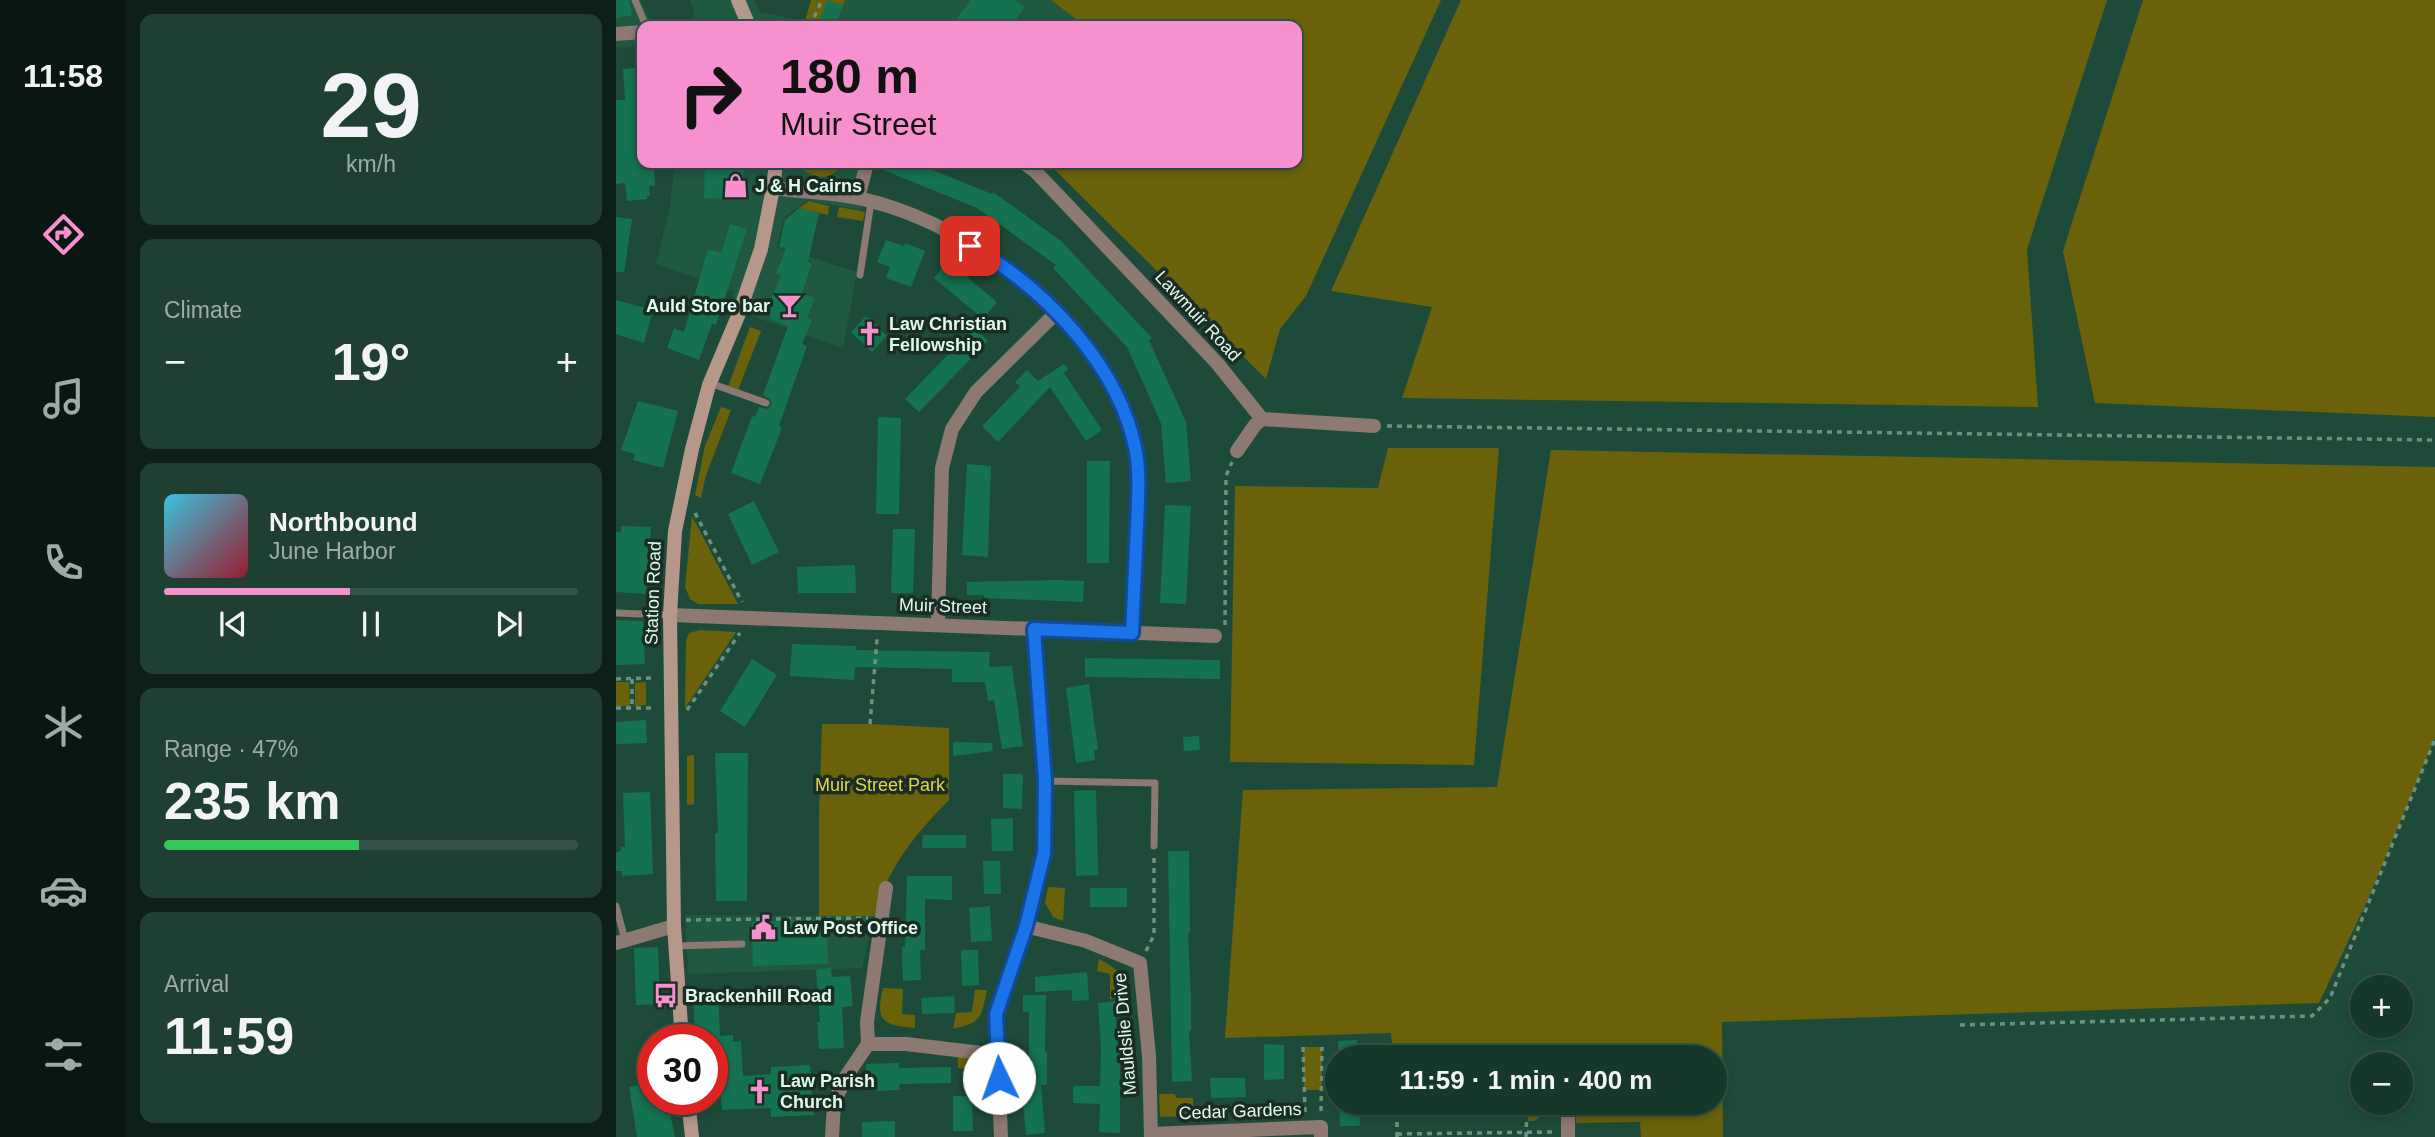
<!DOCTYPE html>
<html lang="en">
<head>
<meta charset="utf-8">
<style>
  body { margin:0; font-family:Helvetica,sans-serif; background:#1f3f33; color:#f1f3f6; height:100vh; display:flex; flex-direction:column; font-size:26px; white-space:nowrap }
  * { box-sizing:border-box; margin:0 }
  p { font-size:23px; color:#9eaca9 }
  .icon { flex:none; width:38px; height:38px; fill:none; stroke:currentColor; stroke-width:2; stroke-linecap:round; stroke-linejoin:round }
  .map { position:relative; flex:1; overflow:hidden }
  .drawer { display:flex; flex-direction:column; gap:14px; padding:14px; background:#0c1f18; width:490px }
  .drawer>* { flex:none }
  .top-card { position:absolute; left:21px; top:21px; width:665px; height:147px; border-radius:14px; box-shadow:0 4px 10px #0003,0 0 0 2px #355247; background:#f790ce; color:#111; overflow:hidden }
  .controls { position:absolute; left:1734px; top:975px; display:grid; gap:14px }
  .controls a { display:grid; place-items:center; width:63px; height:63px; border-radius:50%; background:#16382b; box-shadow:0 4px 10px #0003,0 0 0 2px #355247; font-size:35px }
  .speed { position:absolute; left:21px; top:1024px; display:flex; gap:14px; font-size:35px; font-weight:700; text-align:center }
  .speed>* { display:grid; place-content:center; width:91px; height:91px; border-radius:50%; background:#16382b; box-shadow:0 4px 10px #0003,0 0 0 2px #355247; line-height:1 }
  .speed .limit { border:10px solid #d22; background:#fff; color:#111 }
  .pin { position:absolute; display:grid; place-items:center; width:60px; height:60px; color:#fff; margin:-30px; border-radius:14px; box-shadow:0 4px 10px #0006 }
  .me { position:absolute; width:77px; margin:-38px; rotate:357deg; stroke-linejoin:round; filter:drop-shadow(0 0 5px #0008) }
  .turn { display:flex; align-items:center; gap:24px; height:147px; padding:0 28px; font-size:32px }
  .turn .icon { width:91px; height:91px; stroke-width:2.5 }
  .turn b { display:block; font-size:49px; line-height:60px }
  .big { font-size:52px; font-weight:700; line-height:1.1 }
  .drawer .card { flex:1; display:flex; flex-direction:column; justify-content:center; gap:10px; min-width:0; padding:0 24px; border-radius:14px; background:#1f3f33 }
  .drawer .dial { align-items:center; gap:0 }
  .dial b { font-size:91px; line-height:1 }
  .song { display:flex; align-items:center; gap:21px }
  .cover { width:84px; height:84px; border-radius:10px; background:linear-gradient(135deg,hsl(190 70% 55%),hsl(350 70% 35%)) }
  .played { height:7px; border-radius:4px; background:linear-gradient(90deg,#f790ce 45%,#355247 45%) }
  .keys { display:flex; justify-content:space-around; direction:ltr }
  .heat { display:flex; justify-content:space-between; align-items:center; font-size:38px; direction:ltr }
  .charge { height:10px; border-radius:5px; background:linear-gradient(90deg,#34c759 47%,#355247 0) }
  .trip { position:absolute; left:709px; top:1045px; width:402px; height:70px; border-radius:35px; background:#16382b; box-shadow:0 4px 10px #0003,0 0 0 2px #355247; font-weight:700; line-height:70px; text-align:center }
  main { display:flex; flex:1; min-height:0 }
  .dock { display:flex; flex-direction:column; width:126px; justify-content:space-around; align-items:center; background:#091611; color:#9eaca9 }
  .dock .icon { width:49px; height:49px }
  .dock .selected { color:#f790ce }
  .dock b { font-size:32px; color:#f1f3f6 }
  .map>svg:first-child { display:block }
</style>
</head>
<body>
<main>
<nav class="dock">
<b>11:58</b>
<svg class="icon selected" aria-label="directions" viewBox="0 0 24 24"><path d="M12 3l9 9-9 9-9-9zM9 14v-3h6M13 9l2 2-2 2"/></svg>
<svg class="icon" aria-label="music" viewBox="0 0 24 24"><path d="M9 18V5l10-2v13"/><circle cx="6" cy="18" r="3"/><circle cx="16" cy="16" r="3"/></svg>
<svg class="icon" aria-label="phone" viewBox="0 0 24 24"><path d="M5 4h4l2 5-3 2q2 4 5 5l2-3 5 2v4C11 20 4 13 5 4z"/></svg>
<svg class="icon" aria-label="climate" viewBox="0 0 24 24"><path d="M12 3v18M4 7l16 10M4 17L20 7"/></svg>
<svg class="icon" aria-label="car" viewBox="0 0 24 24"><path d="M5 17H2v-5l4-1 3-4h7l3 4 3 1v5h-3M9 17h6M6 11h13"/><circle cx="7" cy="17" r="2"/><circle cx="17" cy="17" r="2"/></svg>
<svg class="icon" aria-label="filters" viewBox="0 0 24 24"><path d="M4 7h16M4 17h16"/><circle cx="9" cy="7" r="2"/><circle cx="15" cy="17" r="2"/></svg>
</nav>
<section class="drawer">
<div class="card dial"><b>29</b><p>km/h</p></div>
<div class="card"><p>Climate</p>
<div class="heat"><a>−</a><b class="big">19°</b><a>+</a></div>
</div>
<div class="card">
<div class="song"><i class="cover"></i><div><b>Northbound</b><p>June Harbor</p></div></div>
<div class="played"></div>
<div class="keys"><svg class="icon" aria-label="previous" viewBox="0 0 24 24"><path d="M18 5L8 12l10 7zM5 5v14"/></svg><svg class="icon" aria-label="pause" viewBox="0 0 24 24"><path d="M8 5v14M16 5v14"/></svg><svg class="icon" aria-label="next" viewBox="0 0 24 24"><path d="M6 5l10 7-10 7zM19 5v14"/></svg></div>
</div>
<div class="card"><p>Range · 47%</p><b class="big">235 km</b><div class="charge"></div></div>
<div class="card"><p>Arrival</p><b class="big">11:59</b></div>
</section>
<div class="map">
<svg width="1819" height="1137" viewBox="0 0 1819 1137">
  <rect width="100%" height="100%" fill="#1e4b39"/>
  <!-- built -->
  <g fill="#215841">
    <polygon points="0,0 24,0 35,22 78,18 78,10 73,0 138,0 144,12 189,21 203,26 26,26 26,46 0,48"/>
    <polygon points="229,0 435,0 469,26 219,26"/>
    <polygon points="85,163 258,163 245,210 191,200 168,218 161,247 241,272 227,348 113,308 118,291 40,264 54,207 58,169 84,169"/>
    <polygon points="69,915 258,916 246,968 72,974"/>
  </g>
  <!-- green -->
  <g fill="#6a620b">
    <polygon points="195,0 229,0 219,26 201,26 189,21"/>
    <polygon points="435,0 825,0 690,296 664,329 650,379 432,163 681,163 681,26 469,26"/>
    <polygon points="845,0 1491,0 1411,249 1422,407 786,398 816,307 715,291"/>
    <polygon points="1527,0 1819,0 1819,417 1479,403 1447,251"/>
    <path d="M180,163H213L224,166C213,184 192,177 180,163Z"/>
    <polygon points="193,201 213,206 212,215 183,208"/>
    <polygon points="223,207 249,212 247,221 221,217"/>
    <polygon points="134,327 145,331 122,390 112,387"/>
    <polygon points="105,407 115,410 90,475 85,498 79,495 89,446"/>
    <polygon points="772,448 883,448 858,765 614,762 619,486 762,488"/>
    <polygon points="935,450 1819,467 1819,738 1753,897 1703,1003 1106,1022 1107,1137 1025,1137 1024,1122 960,1123 960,1103 1099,1102 1099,1057 972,1057 972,1049 930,1050 930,1057 777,1057 775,1033 609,1038 627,790 881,787"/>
    <polygon points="76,516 122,604 82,604 74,599 69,587"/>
    <polygon points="84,630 120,632 69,708 70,641 73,633"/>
    <polygon points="13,682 14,706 0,706 0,682"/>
    <polygon points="30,682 30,705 19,706 19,683"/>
    <path d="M206,724H254L333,728V800C298,835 272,868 258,916H203V815Z"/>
    <polygon points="78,755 78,804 71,805 71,756"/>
    <polygon points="432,887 449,888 447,921 437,917 429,903"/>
    <path d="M483,959C505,971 510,976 514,1000L494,999V974L481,971Z"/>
    <path d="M267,988L287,989L286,1014L299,1015V1028C267,1025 259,1022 267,988Z"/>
    <path d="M359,990H371C365,1018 366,1022 337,1029L340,1013L356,1012Z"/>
    <polygon points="687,1047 706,1047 706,1090 688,1090"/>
    <path d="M342,1054C359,1061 369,1069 371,1087H355L356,1070L342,1068Z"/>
    <polygon points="543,1094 559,1094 560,1098 577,1098 578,1116 544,1117"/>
    <polygon points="912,1103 928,1103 927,1115 918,1121 912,1121"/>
  </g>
  <!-- building -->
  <g fill="#147251">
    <polygon points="0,0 13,0 16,15 0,18"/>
    <polygon points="211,0 227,5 219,26 201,26"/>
    <polygon points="355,0 399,0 409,7 395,26 335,26"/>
    <polygon points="26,67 26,169 38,168 39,186 33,186 34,196 31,196 31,199 11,201 9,183 0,184 0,100 9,100 7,69"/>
    <polygon points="89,163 128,163 127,200 88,198"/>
    <polygon points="260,163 299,163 376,194 377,192 445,241 536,338 533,340 570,422 575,481 550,483 545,423 511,347 437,268 440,265 361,208 260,167"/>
    <polygon points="183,208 203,213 192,262 196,264 186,293 199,298 191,318 196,320 186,344 191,346 163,426 166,428 144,484 115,473 136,416 139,417 143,407 152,409 156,404 154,399 147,395 172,326 154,319 155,315 150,313 165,275 160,274 170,248 163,247 169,220"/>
    <polygon points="0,217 16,219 8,272 0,272"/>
    <polygon points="114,224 131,229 100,325 96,324 83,360 51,348 58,328 68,332 92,249 105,253"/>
    <polygon points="270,240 288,246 289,243 309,251 295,287 270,278 274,267 261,262"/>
    <polygon points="332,261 381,302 367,319 318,278"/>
    <polygon points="0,300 37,310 28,343 0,334"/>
    <polygon points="250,316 271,336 256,352 235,332"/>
    <polygon points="358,328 372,341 303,412 289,399"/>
    <polygon points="448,364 452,369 448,373 486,430 470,441 434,387 382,442 366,426 404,387 399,382 411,370 422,381"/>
    <polygon points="22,401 62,411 47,468 17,460 19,454 5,450"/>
    <polygon points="262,417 285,418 283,514 260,514"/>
    <polygon points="471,461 494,461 493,563 471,563"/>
    <polygon points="351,464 375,466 372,557 346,555"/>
    <polygon points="138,501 163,552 136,565 112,514"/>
    <polygon points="549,505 575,506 570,604 544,603"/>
    <polygon points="5,526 35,527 30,594 0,592 0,532 5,532"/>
    <polygon points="277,529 299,529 297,593 275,593"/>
    <polygon points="239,565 240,593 182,593 181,567"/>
    <polygon points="441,580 468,581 467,602 368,598 368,595 351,595 351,582"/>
    <polygon points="0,620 27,621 29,664 0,665"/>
    <polygon points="176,644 240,646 240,650 374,652 373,667 396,666 407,746 386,749 378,700 372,701 369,682 336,682 336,669 239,667 238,680 174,676"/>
    <polygon points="469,658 604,660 604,679 469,677"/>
    <polygon points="136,659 161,675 129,727 104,711"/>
    <polygon points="473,684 482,749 478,750 479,760 460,763 450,688"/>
    <polygon points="30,720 31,743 0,744 0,722"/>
    <polygon points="583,736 584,750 568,751 567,737"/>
    <polygon points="337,742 376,743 377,751 337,756"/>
    <polygon points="99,753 132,753 131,901 100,901 99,833 102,833"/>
    <polygon points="387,774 407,774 406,809 387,808"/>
    <polygon points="480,790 482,875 460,876 458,791"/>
    <polygon points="34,792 37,874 6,876 6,871 0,871 0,853 5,850 5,847 9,847 7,793"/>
    <polygon points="397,818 397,851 376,851 375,819"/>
    <polygon points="307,835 350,835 350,848 306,848"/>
    <polygon points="552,851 573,851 574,933 572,933 575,997 575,1031 573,1031 576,1081 556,1082"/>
    <polygon points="367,861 384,861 385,894 368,894"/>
    <polygon points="291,876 336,876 336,900 309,899 309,950 304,950 305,980 287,981 286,947 289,947"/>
    <rect x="474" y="888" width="37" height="19"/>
    <polygon points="374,906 376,941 355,942 353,908"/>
    <polygon points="211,919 212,964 137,966 136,922"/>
    <polygon points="42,947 44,1004 20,1005 18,948"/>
    <polygon points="345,950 362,950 363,985 346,986"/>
    <polygon points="215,968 216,977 234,976 237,1006 226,1007 228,1048 203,1049 201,1022 204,1022 200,970"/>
    <polygon points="471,972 473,1000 456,1001 456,990 419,992 419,977"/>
    <polygon points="102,993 104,1036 117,1035 117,1042 125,1041 127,1076 155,1074 155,1067 194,1065 198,1115 155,1117 155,1108 106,1110 102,1066 96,1067 96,1040 88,1040 87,1029 79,1029 77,994"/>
    <polygon points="407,995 430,995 429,1052 431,1052 431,1085 425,1085 429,1133 410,1135 407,1102 413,1101 413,1012 407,1012"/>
    <polygon points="338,996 339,1013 306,1014 305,998"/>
    <polygon points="499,1001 502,1052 504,1052 504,1133 483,1132 484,1104 457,1103 457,1086 484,1086 485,1048 482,1003"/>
    <polygon points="741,1040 741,1057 723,1057 722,1041"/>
    <polygon points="648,1044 668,1045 668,1079 648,1080"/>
    <polygon points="283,1063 283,1068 335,1067 335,1083 283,1084 284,1090 249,1091 250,1064"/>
    <polygon points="594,1078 629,1078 630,1097 595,1098"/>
    <polygon points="37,1082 37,1099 51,1099 59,1137 21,1137 13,1087"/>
    <polygon points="337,1096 356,1096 357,1131 337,1131"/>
    <polygon points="723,1102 743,1102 744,1126 724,1126"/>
    <polygon points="279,1121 279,1137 246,1137 246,1122"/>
  </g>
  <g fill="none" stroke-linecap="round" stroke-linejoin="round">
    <!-- path -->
    <g stroke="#6c9181" stroke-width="3.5" stroke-dasharray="5 5" stroke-linecap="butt">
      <polyline points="194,26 206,0"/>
      <polyline points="771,426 1819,440"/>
      <polyline points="79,513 126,602"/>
      <polyline points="609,625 610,476 616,462"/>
      <polyline points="0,679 39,678"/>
      <polyline points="16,679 16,708"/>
      <polyline points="0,708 40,708"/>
      <polyline points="71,710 124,633"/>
      <polyline points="254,724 261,639"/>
      <polyline points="70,920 252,918"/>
      <polyline points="530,951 538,935 538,855"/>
      <polyline points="1344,1025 1696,1016 1714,998 1819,739"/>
      <polyline points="687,1047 689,1113"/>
      <polyline points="705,1111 706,1047"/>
      <polyline points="781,1134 936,1132"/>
      <polyline points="781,1137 781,1102"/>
      <polyline points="910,1137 911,1102"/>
    </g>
    <!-- lane -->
    <g stroke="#8c7971" stroke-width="7">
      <polyline points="19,0 30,26"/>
      <polyline points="244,275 255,202"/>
      <polyline points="94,383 150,403"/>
      <polyline points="0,613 54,615"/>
      <polyline points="429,781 539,783 538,846"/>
      <polyline points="0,906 9,940"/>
      <polyline points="60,946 126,944"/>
    </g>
    <!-- street -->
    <g stroke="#8c7971" stroke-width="14">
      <polyline points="0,34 26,32"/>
      <polyline points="408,163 420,172 601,363 646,419 758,426"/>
      <path d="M157,188C185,192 214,192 242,198C340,219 447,296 496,385C512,413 519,444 523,476L516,633"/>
      <polyline points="242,198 251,163"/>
      <polyline points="621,451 639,425 646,419"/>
      <polyline points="54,615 599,636"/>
      <polyline points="322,625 326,468 336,429 360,392 441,312"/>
      <polyline points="270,888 251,1022 252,1044 290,1044 382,1055"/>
      <polyline points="409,926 470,941 524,963 533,1056 535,1137"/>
      <polyline points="0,943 58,926"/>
      <polyline points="952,1102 952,1137"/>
      <polyline points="535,1134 705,1127 705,1137"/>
      <polyline points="216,1137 218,1103 229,1078 252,1044"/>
      <polyline points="385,1137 380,1014 409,926 428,854 429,781 418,629"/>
    </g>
    <!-- secondary -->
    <g stroke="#b6988b" stroke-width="14">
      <polyline points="122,0 133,26"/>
      <polyline points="66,1040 58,926 54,615 59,531 76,449 93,385 122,316 145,249 157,188 160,163"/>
      <polyline points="72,1099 76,1137"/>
    </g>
  </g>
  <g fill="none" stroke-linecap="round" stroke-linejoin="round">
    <defs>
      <path id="route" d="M354,246C428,287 504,366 520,452C524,476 522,501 521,526C519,562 518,597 516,633L418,629L429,781L428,853L410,926L380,1014L383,1078"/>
    </defs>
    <!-- route casing -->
    <use href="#route" stroke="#114b97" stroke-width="18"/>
    <!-- route -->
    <use href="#route" stroke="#1a73e8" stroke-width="12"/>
  </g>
  <!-- icons -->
  <defs>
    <symbol id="shop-bare" viewBox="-9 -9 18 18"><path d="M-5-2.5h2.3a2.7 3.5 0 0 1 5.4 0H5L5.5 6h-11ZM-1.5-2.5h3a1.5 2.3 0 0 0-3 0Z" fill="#f790ce" stroke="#1a2d24" stroke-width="2.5" paint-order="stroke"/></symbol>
    <symbol id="bar-bare" viewBox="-9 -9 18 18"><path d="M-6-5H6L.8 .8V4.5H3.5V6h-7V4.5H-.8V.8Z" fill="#f790ce" stroke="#1a2d24" stroke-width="2.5" paint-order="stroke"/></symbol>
    <symbol id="church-bare" viewBox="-9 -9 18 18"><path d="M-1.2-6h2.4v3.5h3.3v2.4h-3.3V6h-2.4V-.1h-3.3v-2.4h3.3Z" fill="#f790ce" stroke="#1a2d24" stroke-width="2.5" paint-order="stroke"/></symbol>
    <symbol id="civic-bare" viewBox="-9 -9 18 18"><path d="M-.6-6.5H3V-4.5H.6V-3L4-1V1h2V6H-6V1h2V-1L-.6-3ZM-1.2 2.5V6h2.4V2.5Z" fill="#f790ce" stroke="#1a2d24" stroke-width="2.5" paint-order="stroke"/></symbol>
    <symbol id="bus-bare" viewBox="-9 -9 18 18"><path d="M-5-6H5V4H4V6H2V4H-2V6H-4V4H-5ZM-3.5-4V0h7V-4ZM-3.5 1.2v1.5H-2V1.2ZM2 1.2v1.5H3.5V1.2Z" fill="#f790ce" stroke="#1a2d24" stroke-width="2.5" paint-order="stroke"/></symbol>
  </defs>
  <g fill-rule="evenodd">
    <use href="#shop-bare" x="102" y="168" width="35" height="35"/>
    <use href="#bar-bare" x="156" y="288" width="35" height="35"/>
    <use href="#church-bare" x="236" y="316" width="35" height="35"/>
    <use href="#civic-bare" x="130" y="910" width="35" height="35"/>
    <use href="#bus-bare" x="32" y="978" width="35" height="35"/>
    <use href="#church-bare" x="126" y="1074" width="35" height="35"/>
  </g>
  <g text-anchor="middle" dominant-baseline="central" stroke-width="7" stroke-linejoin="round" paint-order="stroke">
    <!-- poi labels -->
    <g font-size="18" font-weight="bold" fill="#e2faed" stroke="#1a2d24" text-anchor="start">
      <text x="139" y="186">J &amp; H Cairns</text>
      <text x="154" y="306" text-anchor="end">Auld Store bar</text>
      <text x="273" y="324">Law Christian<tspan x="273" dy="21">Fellowship</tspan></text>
      <text x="167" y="928">Law Post Office</text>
      <text x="69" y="996">Brackenhill Road</text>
      <text x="164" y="1081">Law Parish<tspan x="164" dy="21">Church</tspan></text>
    </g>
    <!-- street labels -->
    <g font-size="18" fill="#e2faed" stroke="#1a2d24">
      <text transform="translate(582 316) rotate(47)">Lawmuir Road</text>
      <text transform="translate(37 593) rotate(-88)">Station Road</text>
      <text transform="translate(327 606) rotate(2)">Muir Street</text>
      <text transform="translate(509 1034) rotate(-95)">Mauldslie Drive</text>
      <text transform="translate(624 1111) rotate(-2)">Cedar Gardens</text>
    </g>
    <!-- park labels -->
    <g font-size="18" fill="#e3d64b" stroke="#1a2d24">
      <text x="264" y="785">Muir Street Park</text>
    </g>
  </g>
</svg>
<div class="controls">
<a>+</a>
<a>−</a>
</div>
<div class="speed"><div class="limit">30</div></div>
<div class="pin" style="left:354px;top:246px;background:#d93025"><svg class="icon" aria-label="arrive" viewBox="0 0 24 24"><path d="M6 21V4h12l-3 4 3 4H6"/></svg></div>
<svg class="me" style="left:383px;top:1078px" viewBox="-20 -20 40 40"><circle r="19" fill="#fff"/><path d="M0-13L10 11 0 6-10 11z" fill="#1a73e8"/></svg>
<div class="trip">11:59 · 1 min · 400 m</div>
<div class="top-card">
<div class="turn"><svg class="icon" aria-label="right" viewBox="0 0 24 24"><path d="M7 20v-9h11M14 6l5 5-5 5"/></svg><div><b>180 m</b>Muir Street</div></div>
</div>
</div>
</main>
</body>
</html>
